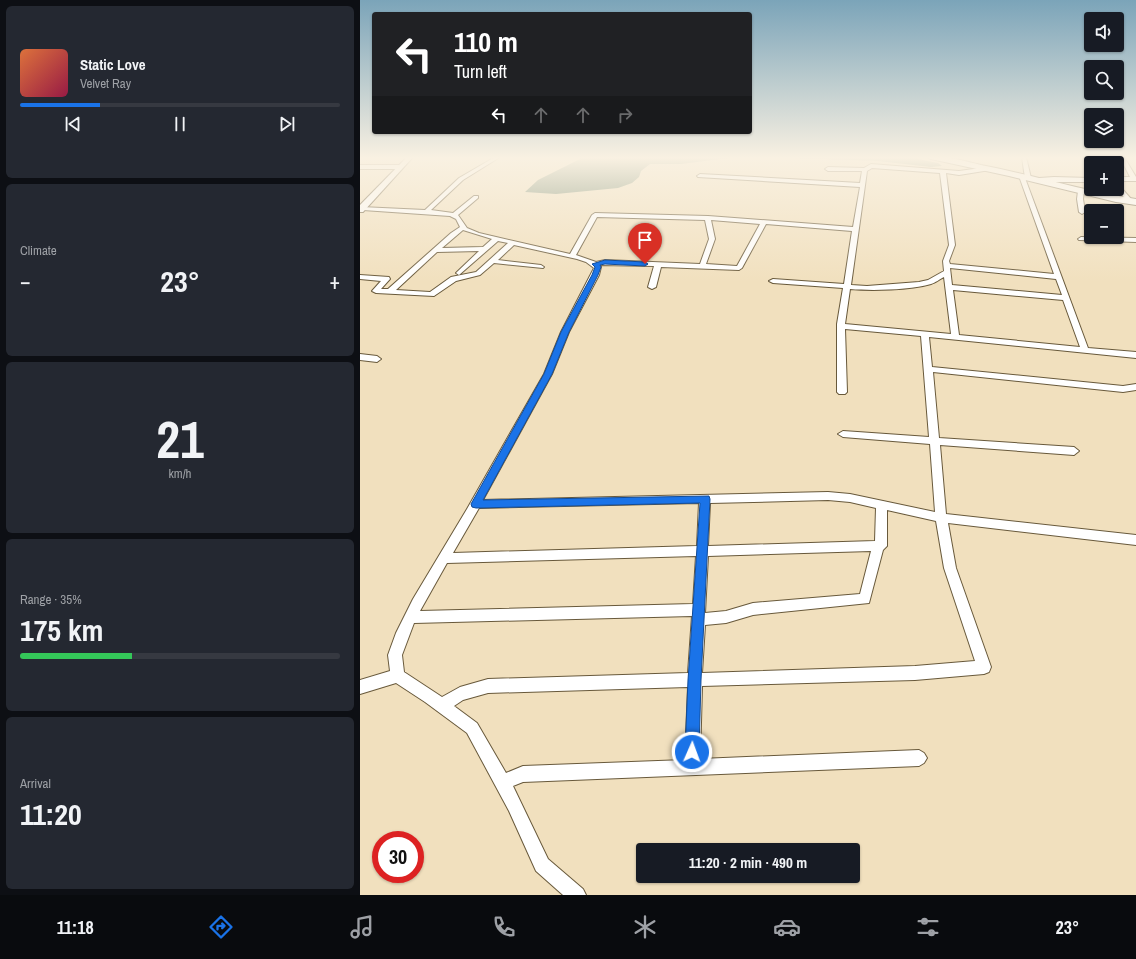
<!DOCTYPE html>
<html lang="en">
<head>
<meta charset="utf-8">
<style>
  body { margin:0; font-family:"Archivo Narrow",sans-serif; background:#242831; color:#f1f3f6; height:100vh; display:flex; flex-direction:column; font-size:15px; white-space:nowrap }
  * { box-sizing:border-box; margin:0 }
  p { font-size:13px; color:#9ea1a6 }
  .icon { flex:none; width:22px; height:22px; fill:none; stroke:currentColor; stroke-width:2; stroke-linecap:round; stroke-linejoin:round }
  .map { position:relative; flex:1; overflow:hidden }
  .details { display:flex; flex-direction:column; gap:6px; padding:6px; background:#0d0f14; width:360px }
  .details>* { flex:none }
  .guide { position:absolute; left:12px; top:12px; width:380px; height:122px; border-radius:4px; box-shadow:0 1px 3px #0004; background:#202124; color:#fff; overflow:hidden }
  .tools { position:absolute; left:724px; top:12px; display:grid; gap:8px }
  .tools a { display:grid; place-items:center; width:40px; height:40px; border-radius:4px; background:#171b24; box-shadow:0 1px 3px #0004; font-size:20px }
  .speed { position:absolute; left:12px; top:831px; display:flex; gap:8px; font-size:20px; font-weight:700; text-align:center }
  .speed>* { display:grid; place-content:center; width:52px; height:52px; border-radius:50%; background:#171b24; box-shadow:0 1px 3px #0004; line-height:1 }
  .speed .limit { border:6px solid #d22; background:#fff; color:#111 }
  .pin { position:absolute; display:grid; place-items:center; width:34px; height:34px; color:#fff; margin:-41px -17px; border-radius:50% 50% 50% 0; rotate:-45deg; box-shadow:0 0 4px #0007 }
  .pin .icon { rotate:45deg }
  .me { position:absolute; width:44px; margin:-22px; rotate:2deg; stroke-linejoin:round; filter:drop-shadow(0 0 3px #0008) }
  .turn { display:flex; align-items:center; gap:14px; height:84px; padding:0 16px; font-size:18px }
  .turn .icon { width:52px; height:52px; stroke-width:2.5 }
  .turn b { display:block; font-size:28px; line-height:34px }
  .lanes { display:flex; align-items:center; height:38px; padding:0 16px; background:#0003; justify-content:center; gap:20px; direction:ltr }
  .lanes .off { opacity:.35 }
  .big { font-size:30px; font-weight:700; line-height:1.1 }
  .details .card { flex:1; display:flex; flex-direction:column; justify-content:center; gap:6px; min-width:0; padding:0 14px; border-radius:6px; background:#242831 }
  .details .dial { align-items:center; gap:0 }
  .dial b { font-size:52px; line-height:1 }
  .song { display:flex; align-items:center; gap:12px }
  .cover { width:48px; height:48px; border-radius:6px; background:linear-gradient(135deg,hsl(20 70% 55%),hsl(340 70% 35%)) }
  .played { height:4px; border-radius:2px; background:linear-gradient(90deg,#1a73e8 25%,#363941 25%) }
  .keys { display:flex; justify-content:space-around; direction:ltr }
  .heat { display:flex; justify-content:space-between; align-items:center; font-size:22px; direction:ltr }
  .charge { height:6px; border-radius:3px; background:linear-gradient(90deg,#34c759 35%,#363941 0) }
  .trip { position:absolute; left:276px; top:843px; width:224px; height:40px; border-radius:4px; background:#171b24; box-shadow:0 1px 3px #0004; font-weight:700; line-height:40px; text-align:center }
  .tabs { display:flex; height:64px; justify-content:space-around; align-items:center; background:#090b0e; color:#9ea1a6 }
  .tabs .icon { width:28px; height:28px }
  .tabs .on { color:#1a73e8 }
  .tabs b { font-size:18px; color:#f1f3f6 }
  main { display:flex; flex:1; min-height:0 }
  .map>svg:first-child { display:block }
</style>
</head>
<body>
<main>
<section class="details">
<div class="card">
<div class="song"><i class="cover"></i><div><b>Static Love</b><p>Velvet Ray</p></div></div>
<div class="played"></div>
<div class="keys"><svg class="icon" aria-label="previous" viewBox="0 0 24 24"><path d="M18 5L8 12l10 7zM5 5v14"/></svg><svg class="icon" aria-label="pause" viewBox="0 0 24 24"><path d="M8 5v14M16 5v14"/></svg><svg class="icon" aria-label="next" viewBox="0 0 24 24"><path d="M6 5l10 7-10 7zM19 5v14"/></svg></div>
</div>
<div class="card"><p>Climate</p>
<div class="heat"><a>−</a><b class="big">23°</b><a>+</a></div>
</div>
<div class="card dial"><b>21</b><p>km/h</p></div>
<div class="card"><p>Range · 35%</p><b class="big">175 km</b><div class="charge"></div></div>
<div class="card"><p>Arrival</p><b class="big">11:20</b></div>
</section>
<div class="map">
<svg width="776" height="895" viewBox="0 0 776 895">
  <rect width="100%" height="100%" fill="#f1e0be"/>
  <!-- water -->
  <polygon fill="#778b72" points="224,157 547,157 578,163 582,166 571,167 518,161 407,157 368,158 321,164 290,164 281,171 279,177 272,183 258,188 196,194 165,192 178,180"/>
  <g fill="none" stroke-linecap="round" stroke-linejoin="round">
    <defs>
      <g id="minor">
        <path d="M135,157H140L103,180L71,210L93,213L114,196H118V198L98,215L107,228L119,233L210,254L232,215L235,213L348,216L493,227L500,187L338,177L337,176L340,174L500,183L502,171H468L465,169L468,167L504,168L511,164L599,171L628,167L630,168V170L599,175L586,173L595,245L589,261L590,264L694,274L659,176L664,175L665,178L662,157H666L671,178L668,180L665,178L728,348L776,352V358L569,337L572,367L763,386L776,384V390L763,392L573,372L579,438L714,447L719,451L714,455L580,445L586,514L776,535V545L588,523L596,568L631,667L629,672L624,674L555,680L342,686L340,759L559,750L564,753L567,758L564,763L559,766L163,782L153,786L188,859L223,889L226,895H203L176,871L149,811L107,733L65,702L36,683L0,694V680L30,671L28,655L36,633L53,599L107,509L184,374L201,332L234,268L226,262L217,259L154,245L138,260L181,265L184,267L183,268L134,263L120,275L96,281L74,296L16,293L12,291L21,281L0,279V275L29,277L30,279L21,289H28L91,233L100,227L96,219L90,216L3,210L0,208L1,207L65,210L99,178ZM512,168L580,173L589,245L583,261L584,271L568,280L559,282L507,286L491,285L507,171ZM237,217L345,220L349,239L340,264L245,260L236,262L216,255ZM351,220L400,224L377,266L346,264L355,239ZM406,224L492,231L484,284L413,279L409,281L413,283L483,288L477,324V392L479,394H485L487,392L485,329L561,336L569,437L483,431L478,434L483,437L570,444L575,512L490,494L468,492L123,500L192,374L209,332L239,275L241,267L240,265L294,266L288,287L292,289L296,287L301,267L379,270L382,268ZM103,230L132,239L123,247L82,248ZM138,241L148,243L116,272L91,277L70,292L36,290L77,252L119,251L97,272L96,273L99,275ZM590,268L696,279L702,295L592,285ZM584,277L591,334L485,324L490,289C512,291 550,290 571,284C575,283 580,279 584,277ZM593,290L703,300L720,347L599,335ZM468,500L490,502L516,508L515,541L348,546L350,503ZM339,503L337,546L93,553L119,508ZM527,510L576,521L584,568L615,661L555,666L342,673L345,625L366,623L393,615L509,603L523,550L527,546ZM511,551L500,594L393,603L366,611L345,613L348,556ZM336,556L333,604L60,611L87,563ZM332,616L328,673L128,679L100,687L82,697L44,672L42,655L54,623ZM328,687L325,760L163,766L146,773L117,723L94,706L103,700L128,693Z"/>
        <polygon points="760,157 764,157 776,177 776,181 757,181 757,177 770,177"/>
        <polygon points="0,165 39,165 42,167 39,169 0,169"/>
        <polygon points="694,177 731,178 731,182 679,182 676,180 679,178"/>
        <polygon points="757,183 772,200 772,202 768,202 757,189"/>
        <polygon points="721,189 724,191 723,199 725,212 722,214 719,212 717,199 718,191"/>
        <polygon points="721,237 776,238 776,242 719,240 718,239"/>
        <polygon points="0,354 17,356 21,359 17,362 0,360"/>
      </g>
      <polygon id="tertiary" points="47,157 53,157 3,212 0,212 0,205"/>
      <path id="primary" d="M567,157C584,155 604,161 621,165C673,175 724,191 776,199V205L756,202L649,176L571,159Z"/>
    </defs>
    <!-- minor casing -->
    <use href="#minor" stroke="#68593b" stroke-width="2"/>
    <!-- tertiary casing -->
    <use href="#tertiary" stroke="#68593b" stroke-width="2"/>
    <!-- primary casing -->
    <use href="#primary" stroke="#68593b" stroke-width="2"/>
    <!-- minor -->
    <use href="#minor" fill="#fff" fill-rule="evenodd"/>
    <!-- tertiary -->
    <use href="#tertiary" fill="#fff" fill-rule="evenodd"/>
    <!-- primary -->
    <use href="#primary" fill="#fff" fill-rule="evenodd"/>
  </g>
  <!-- sky -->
  <linearGradient id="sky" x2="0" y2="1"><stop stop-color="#7ba4b9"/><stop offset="0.56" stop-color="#f9f1e2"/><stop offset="1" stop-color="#f9f1e2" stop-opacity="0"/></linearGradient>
  <rect width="776" height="282" fill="url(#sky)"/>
  <!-- route -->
  <polygon fill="#1a73e8" stroke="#114b97" points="245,260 285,262 288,264 285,266 245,264 240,265 241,267 238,275 209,332 192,374 123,500 349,496 350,499 341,680 339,752 337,757 332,759 327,757 325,752 328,680 340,503 116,508 112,507 111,504 184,374 201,332 232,275 235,267 232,264"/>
</svg>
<div class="tools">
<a><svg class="icon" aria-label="sound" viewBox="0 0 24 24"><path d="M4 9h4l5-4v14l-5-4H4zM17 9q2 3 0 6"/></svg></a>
<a><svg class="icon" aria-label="search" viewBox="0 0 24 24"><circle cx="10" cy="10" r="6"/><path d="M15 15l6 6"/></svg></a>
<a><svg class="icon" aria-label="layers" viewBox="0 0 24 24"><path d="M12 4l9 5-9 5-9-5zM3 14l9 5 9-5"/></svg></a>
<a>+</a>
<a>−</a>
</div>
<div class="speed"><div class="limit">30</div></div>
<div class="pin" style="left:285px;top:264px;background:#d93025"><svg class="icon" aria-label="arrive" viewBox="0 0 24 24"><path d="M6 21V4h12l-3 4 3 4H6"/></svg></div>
<svg class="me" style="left:332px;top:752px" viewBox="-20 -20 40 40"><circle r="17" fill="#1a73e8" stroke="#fff" stroke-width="3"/><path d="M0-11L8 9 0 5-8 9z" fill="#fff"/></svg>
<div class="trip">11:20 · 2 min · 490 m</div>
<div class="guide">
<div class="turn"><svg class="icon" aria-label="left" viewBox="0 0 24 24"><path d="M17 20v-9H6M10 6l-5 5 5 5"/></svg><div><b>110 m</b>Turn left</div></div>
<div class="lanes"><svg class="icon" aria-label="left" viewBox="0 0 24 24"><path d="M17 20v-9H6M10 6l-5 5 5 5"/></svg><svg class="icon off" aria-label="ahead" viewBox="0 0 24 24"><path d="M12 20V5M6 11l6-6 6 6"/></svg><svg class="icon off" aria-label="ahead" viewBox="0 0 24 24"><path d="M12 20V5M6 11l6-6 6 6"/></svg><svg class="icon off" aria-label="right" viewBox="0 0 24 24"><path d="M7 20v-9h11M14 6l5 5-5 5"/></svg></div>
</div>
</div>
</main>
<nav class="tabs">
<b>11:18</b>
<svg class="icon on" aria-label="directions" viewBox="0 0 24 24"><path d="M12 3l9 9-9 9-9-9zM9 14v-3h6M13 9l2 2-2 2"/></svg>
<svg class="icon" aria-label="music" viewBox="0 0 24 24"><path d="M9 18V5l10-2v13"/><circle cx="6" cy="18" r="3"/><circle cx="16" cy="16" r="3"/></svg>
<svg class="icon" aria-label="phone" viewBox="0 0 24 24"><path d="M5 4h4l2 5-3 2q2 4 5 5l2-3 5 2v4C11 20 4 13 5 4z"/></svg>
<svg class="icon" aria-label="climate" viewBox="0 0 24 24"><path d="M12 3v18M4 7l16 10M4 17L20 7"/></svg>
<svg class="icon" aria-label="car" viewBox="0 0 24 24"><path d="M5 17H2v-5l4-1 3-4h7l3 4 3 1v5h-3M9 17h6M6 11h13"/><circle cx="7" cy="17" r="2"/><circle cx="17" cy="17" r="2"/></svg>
<svg class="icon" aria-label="filters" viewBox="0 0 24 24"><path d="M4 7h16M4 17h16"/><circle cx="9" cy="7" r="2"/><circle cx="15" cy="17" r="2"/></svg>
<b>23°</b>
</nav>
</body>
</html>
